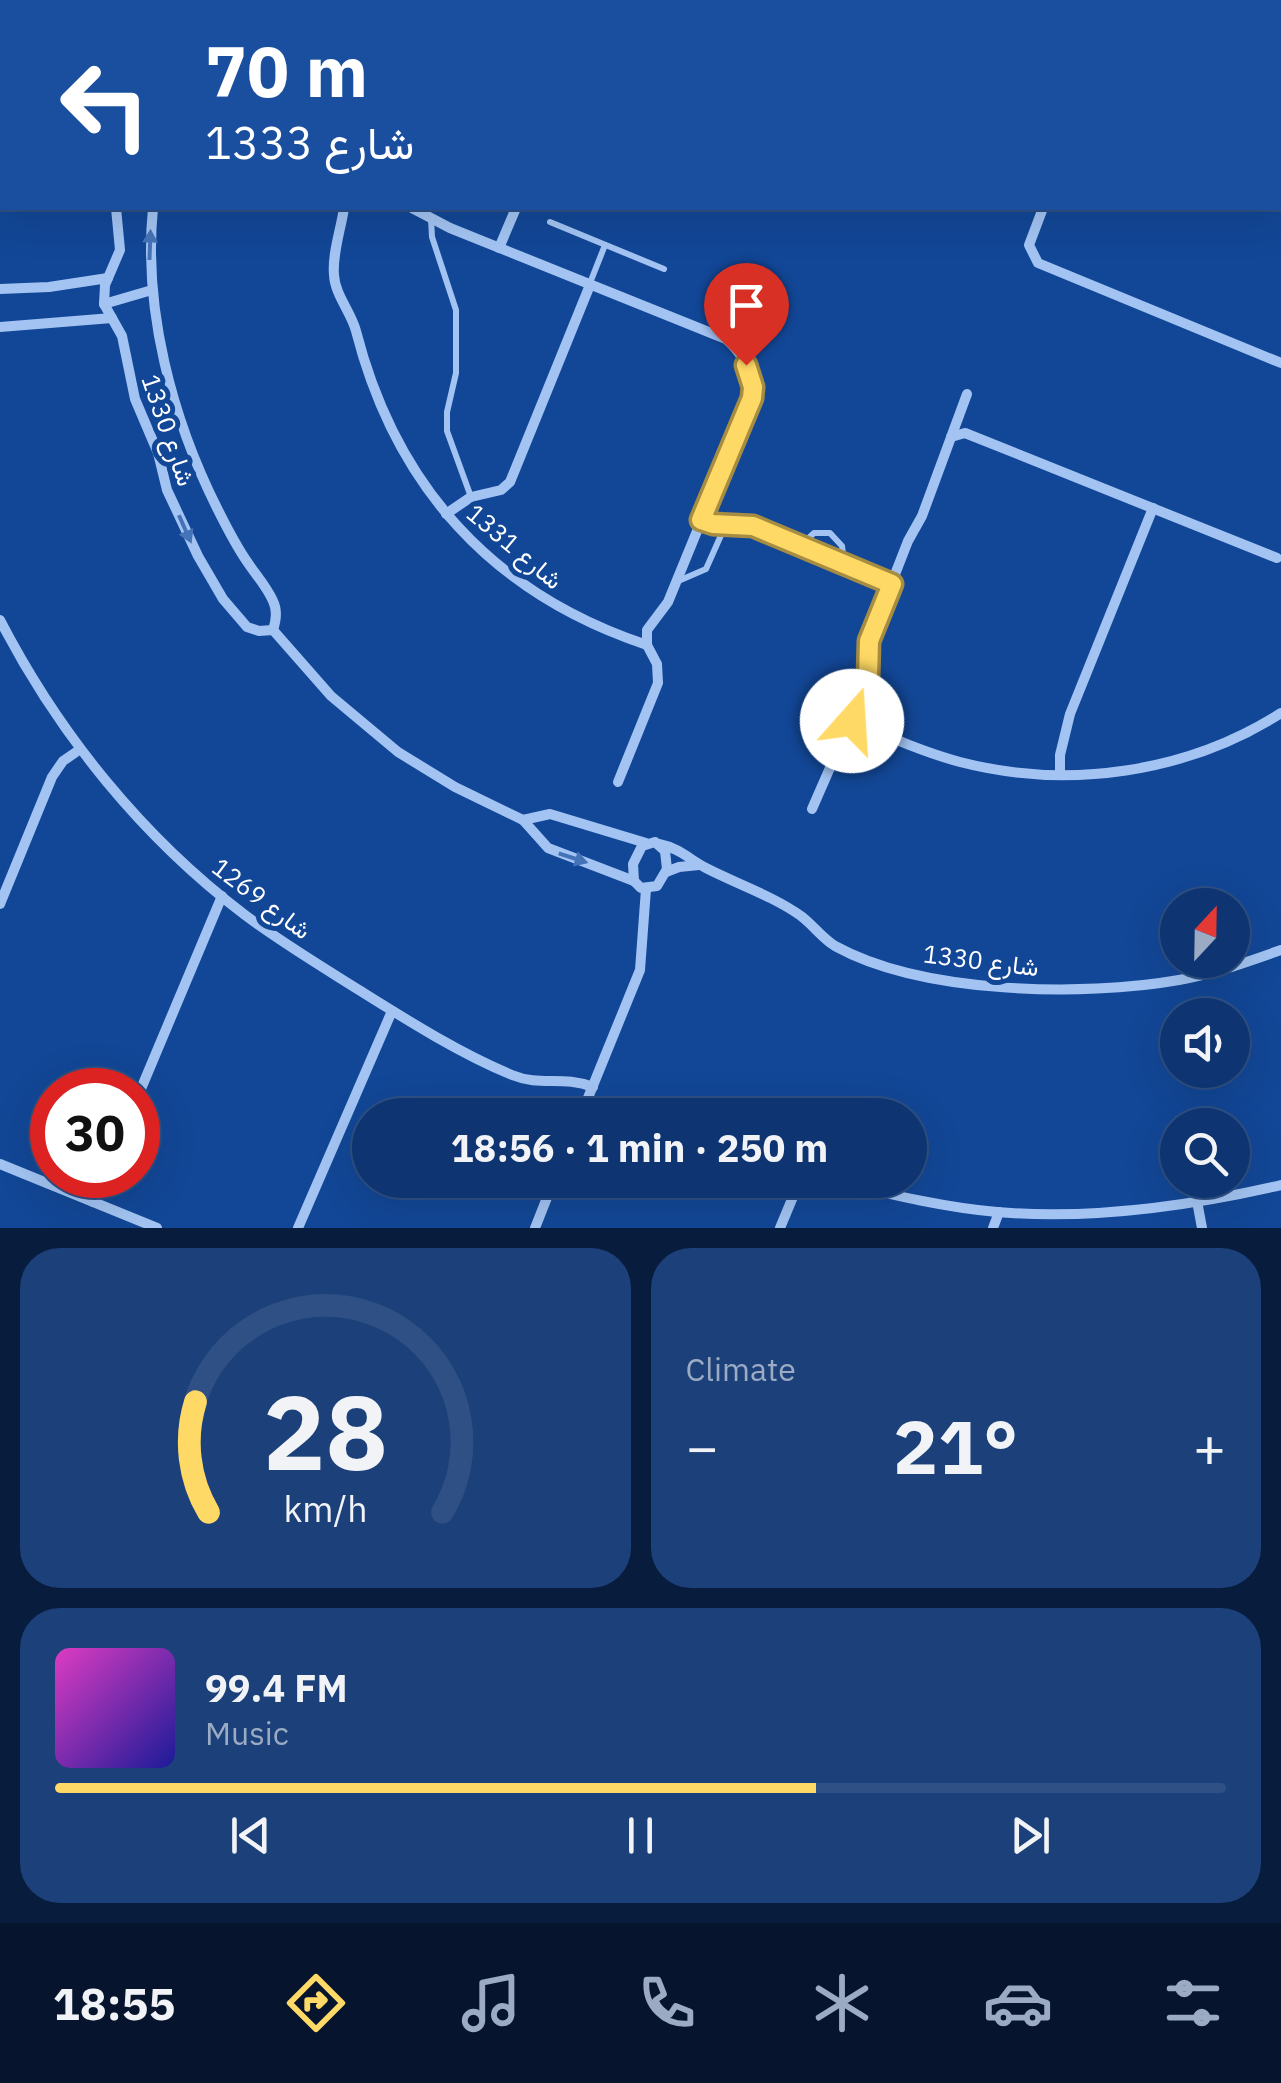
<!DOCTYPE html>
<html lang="en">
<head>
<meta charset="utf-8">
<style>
  body { margin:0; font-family:"IBM Plex Sans",Vazirmatn,sans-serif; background:#1c4079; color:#f1f3f6; height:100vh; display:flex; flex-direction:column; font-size:38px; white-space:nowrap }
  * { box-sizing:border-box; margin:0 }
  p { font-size:32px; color:#9babc3 }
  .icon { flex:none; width:55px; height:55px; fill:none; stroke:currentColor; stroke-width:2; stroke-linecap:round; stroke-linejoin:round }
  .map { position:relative; height:1228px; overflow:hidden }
  .panel { display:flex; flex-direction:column; gap:20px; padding:20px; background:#081d3e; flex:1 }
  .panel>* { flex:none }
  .hud { position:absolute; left:0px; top:0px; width:1282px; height:210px; box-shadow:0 10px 40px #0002,0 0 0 2px #2e5084; background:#1a4fa0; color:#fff; overflow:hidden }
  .needle { width:65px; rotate:22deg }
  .controls { position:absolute; left:1160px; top:888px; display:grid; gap:20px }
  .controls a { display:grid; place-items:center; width:90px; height:90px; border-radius:50%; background:#0e3571; box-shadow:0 10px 40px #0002,0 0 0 2px #2e5084; font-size:50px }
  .speed { position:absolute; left:30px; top:1068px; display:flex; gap:20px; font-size:50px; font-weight:700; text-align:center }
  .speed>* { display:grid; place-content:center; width:130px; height:130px; border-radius:50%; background:#0e3571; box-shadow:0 10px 40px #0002,0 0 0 2px #2e5084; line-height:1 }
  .speed .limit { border:15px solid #d22; background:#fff; color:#111 }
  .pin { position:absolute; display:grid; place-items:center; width:85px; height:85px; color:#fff; margin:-102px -42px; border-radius:50% 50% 50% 0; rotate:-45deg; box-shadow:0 0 10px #0007 }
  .pin .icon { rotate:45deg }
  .me { position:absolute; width:110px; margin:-55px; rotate:19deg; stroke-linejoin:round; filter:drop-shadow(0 0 8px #0008) }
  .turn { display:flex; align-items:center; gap:35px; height:210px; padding:0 40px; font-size:45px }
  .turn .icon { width:130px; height:130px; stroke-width:2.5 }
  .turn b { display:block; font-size:70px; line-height:85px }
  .big { font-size:75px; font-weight:700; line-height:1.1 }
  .panel .card { flex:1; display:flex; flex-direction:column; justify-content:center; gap:15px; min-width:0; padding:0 35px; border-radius:40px; background:#1c4079 }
  .panel .dial { align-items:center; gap:0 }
  .dial svg { height:260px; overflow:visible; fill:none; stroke:#2e5084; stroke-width:7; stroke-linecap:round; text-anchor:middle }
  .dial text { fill:#f1f3f6; stroke:none }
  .song { display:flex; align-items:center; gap:30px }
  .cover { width:120px; height:120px; border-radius:15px; background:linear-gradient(135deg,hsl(310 70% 55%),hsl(240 70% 35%)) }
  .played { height:10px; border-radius:5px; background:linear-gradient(90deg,#ffd965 65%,#2e5084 65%) }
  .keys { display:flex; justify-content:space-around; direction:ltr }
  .heat { display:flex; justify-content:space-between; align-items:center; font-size:55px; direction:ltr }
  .panel .tiles { flex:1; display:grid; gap:20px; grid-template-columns:1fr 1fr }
  .card:last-child { grid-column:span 2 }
  .trip { position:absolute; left:352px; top:1098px; width:575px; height:100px; border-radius:50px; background:#0e3571; box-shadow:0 10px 40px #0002,0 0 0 2px #2e5084; font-weight:700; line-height:100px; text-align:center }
  .dock { display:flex; height:160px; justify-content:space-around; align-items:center; background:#06152d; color:#9babc3 }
  .dock .icon { width:70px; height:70px }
  .dock .on { color:#ffd965 }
  .dock b { font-size:45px; color:#f1f3f6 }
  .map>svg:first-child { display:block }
</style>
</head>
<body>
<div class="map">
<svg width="1281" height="1228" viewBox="0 0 1281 1228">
  <rect width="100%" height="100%" fill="#124797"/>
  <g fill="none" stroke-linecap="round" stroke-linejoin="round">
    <!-- lane -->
    <g stroke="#a3c4f3" stroke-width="6">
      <polyline points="431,219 432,237 456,310 456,373 447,412 447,431 471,497"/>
      <polyline points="550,222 664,269"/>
      <polyline points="590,283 605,245"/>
      <polyline points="801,545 814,533 830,533 842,546 844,562"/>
      <polyline points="676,582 706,569 726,524"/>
    </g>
    <!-- street -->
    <g stroke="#a3c4f3" stroke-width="10">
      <polyline points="394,0 399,2"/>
      <polyline points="186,2 187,0"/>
      <polyline points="909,2 910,0"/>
      <polyline points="1141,2 1142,0"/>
      <polyline points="1280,129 1281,129"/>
      <polyline points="116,208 120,250 105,285 104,304 122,336 135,399 158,453 167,490 198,556 223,599 247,627 259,631 273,630"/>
      <path d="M153,208C143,309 172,419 218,510C227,528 236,546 248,563C256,575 267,587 273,601C278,611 276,621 273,630"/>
      <path d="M344,208C341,229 332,254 334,275C335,295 351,312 356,331C396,487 493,594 647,645"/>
      <path d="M412,208L450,228L726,339C744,355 758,380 749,404L668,602L647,630V645L657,664L658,683L618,782"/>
      <polyline points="1043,208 1029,245 1038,263 1281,363"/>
      <polyline points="499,248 516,208"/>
      <polyline points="0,289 49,287 108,278"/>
      <polyline points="104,304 152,290"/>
      <polyline points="0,327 112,318"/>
      <polyline points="951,437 965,433 1277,558"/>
      <polyline points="446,514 471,497 501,490 510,482 590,285"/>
      <polyline points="701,520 753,526 891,584"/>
      <path d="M0,620C59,734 142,837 245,915C281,942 321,966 359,990C407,1020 459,1053 512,1075C541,1087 562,1075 593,1087"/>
      <polyline points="273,630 331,696 398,752 455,787 523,820 548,848 634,881"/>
      <path d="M852,721C887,736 923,752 960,762C1068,790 1187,773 1281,713"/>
      <polyline points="1060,775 1060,755 1070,714 1153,508"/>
      <polyline points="812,809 867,683 869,641 908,541 922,516 967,394"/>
      <polyline points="523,820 550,814 646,843"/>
      <polygon points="655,842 665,851 667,869 657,886 641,888 634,881 633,864 642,846"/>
      <path d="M659,844C679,848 689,859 706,868C737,884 773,896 801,916C813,925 822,938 835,946C922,994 1083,997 1179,980C1214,974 1247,962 1281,950"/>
      <polyline points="666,872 679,867 699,865"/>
      <polyline points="0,904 52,777 63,761 79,750"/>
      <polyline points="138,1096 222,896"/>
      <polyline points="581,1115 640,970 646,889"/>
      <polyline points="0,1164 157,1228"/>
      <path d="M830,1180C885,1193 940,1207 997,1212C1091,1220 1190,1206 1281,1185"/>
      <polyline points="1197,1201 1202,1228"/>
      <polyline points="93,1202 105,1175"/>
      <polyline points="298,1228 392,1011"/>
      <polyline points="535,1228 554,1180"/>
      <polyline points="780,1228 800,1180"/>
      <polyline points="993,1228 999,1212"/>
    </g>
  </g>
  <!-- one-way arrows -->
  <defs><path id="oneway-solid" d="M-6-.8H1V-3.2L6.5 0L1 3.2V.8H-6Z" transform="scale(2.5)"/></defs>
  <g fill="#4573b7">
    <use href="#oneway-solid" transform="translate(150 245) rotate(-88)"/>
    <use href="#oneway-solid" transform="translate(185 529) rotate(66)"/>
    <use href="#oneway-solid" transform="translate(573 858) rotate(18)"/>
  </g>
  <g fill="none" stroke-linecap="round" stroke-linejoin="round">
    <defs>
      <polyline id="route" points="746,365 753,387 752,398 701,520 713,524 753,526 892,584 869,641 868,678 852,721"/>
    </defs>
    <!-- route casing -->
    <use href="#route" stroke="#a68d42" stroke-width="25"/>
    <!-- route -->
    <use href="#route" stroke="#ffd965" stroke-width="18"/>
  </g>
  <g text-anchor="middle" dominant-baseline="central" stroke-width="10" stroke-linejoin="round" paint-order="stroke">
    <!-- street labels -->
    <g font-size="25" fill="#fff" stroke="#124797">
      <text transform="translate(169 430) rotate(71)">شارع 1330</text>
      <text transform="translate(515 546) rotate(40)">شارع 1331</text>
      <text transform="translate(262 898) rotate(37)">شارع 1269</text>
      <text transform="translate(981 960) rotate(7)">شارع 1330</text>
    </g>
  </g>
</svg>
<div class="controls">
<a><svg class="needle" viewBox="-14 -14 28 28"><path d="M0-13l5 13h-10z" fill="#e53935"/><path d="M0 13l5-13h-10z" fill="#9babc3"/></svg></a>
<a><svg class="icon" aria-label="sound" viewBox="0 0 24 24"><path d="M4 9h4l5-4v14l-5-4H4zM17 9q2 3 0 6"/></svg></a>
<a><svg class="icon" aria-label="search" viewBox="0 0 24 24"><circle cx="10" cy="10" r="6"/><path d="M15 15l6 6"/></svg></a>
</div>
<div class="speed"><div class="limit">30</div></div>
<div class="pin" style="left:746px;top:365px;background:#d93025"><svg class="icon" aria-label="arrive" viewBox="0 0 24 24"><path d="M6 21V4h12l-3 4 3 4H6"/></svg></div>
<svg class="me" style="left:852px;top:721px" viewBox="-20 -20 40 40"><circle r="19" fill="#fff"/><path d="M0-13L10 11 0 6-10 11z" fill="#ffd965"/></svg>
<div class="trip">18:56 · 1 min · 250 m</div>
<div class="hud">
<div class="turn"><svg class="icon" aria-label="left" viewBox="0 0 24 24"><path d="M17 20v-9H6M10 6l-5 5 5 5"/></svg><div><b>70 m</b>شارع 1333</div></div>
</div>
</div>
<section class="panel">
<div class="tiles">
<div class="card dial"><svg viewBox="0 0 100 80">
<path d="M14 69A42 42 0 1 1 86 69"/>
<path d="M14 69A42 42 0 0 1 10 35" stroke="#ffd965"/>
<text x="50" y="56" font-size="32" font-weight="700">28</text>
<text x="50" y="72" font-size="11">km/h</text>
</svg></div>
<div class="card"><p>Climate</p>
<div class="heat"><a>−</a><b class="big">21°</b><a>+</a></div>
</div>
<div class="card">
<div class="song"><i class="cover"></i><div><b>99.4 FM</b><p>Music</p></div></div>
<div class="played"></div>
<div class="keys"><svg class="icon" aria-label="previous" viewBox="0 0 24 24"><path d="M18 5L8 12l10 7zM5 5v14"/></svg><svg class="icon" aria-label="pause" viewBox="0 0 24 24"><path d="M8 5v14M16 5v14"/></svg><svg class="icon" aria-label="next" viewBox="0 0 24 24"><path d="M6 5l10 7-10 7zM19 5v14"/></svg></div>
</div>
</div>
</section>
<nav class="dock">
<b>18:55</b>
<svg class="icon on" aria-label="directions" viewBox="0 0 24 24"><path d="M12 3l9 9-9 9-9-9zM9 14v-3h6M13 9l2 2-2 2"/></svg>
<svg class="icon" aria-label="music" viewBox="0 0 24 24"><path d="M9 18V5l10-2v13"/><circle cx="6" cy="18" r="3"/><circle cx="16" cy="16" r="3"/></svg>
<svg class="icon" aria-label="phone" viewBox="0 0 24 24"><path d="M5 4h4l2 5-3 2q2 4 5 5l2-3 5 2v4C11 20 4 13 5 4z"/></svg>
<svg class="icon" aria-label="climate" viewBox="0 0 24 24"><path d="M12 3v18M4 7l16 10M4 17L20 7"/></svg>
<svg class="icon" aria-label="car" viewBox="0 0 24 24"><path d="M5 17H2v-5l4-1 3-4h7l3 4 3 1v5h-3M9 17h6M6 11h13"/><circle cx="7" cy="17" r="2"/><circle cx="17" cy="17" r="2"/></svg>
<svg class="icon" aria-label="filters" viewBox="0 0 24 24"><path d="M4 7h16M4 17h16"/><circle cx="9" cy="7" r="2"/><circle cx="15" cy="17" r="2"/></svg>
</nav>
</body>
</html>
